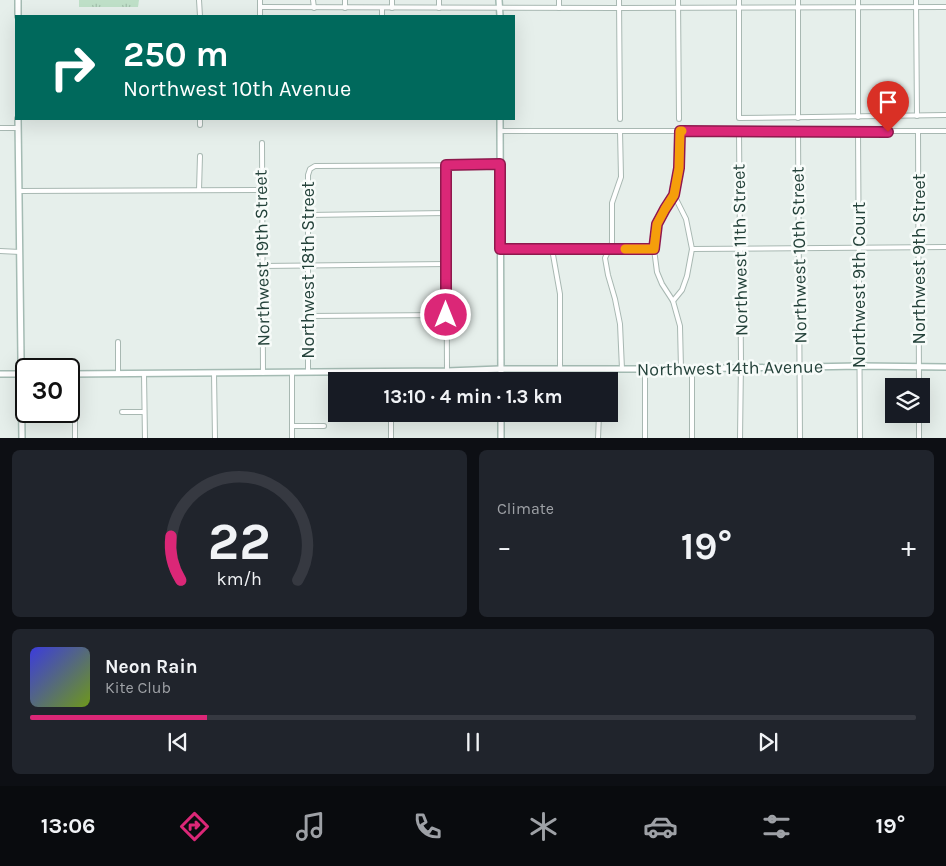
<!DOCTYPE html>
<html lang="en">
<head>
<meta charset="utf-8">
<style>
  body { margin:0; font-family:Karla,sans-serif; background:#20242c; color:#f1f3f6; height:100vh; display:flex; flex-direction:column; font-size:19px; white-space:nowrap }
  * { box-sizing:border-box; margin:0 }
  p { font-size:16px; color:#9ea1a6 }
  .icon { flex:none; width:28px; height:28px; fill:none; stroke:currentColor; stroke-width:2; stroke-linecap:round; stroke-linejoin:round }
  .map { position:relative; height:438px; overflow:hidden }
  .side { display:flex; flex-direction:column; gap:12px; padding:12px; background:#0d0f14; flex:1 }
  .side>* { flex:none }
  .banner { position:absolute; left:15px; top:15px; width:500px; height:105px; border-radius:0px; box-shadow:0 5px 20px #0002; background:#00695c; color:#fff; overflow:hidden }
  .controls { position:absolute; left:885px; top:378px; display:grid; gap:10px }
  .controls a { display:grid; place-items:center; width:45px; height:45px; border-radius:0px; background:#171b24; box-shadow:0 5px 20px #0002; font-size:25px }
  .speed { position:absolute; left:15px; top:358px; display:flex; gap:10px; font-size:25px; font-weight:700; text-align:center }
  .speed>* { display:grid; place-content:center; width:65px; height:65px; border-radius:50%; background:#171b24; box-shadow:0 5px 20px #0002; line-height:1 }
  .speed .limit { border:2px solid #111; border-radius:8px; background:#fff; color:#111 }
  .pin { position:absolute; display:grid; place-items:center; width:42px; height:42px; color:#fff; margin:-51px -21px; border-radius:50% 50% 50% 0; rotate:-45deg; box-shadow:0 0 5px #0007 }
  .pin .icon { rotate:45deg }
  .me { position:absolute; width:55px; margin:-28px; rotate:0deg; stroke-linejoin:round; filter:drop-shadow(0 0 4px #0008) }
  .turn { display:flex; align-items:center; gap:18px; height:105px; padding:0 25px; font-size:22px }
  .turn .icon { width:65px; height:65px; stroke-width:2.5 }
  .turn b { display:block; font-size:35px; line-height:42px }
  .big { font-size:38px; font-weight:700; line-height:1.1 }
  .side .card { flex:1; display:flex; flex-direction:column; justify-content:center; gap:8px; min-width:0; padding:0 18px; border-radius:8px; background:#20242c }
  .side .dial { align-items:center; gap:0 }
  .dial svg { height:130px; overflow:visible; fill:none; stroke:#363941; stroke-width:7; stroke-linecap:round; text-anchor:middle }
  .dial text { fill:#f1f3f6; stroke:none }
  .song { display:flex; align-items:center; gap:15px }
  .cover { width:60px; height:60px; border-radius:8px; background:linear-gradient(135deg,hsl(240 70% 55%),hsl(80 70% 35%)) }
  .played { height:5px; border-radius:2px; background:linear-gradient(90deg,#db2777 20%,#363941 20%) }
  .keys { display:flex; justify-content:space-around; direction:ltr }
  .heat { display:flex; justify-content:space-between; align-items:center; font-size:28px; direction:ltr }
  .side .tiles { flex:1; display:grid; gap:12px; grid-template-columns:1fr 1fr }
  .card:last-child { grid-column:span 2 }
  .trip { position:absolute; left:328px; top:372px; width:290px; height:50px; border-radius:0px; background:#171b24; box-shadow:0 5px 20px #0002; font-weight:700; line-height:50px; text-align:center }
  .dock { display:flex; height:80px; justify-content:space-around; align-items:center; background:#090b0e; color:#9ea1a6 }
  .dock .icon { width:35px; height:35px }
  .dock .on { color:#db2777 }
  .dock b { font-size:22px; color:#f1f3f6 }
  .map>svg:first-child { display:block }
</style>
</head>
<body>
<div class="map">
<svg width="946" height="439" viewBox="0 0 946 439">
  <defs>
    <pattern id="grass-tufts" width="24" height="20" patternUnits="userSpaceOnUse" patternTransform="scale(1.25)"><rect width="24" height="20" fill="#bfe0c8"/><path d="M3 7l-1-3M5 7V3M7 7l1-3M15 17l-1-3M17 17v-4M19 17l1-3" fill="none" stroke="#a4c1ad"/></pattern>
  </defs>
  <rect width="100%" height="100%" fill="#e6efeb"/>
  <!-- grass -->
  <polygon fill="url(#grass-tufts)" points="79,0 139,0 138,7 79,7"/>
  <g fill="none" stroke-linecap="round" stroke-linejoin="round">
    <defs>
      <g id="street">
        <polyline points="199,0 200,16"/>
        <polyline points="260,0 260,16"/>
        <polyline points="313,0 314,8"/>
        <polyline points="345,0 345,8"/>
        <polyline points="392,0 392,8"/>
        <polyline points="439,0 439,8"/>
        <polyline points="559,0 559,8"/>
        <polyline points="619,0 620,119"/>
        <polyline points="678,0 679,119"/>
        <polyline points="739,0 739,118 946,115"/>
        <polyline points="798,0 798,118"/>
        <polyline points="858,0 858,117"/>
        <polyline points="916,0 917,116"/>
        <polyline points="260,7 619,8 946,7"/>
        <polyline points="382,8 382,16"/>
        <polyline points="200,125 200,119"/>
        <polyline points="0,128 18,128"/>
        <polyline points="500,131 946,131"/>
        <polyline points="620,131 621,177 612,203 612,243 605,258 608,275 615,299 620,324 622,369"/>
        <polyline points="680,131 679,168 674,195 657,224 654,249 657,272 662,284 673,301 680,326 681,369"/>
        <polyline points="918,131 919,386"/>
        <polyline points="739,132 741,361 740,439"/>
        <polyline points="798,132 800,439"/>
        <polyline points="858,132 860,439"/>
        <polyline points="262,143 263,373"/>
        <polyline points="446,165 447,371"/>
        <polyline points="199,190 200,156"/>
        <polyline points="19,191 261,190"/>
        <polyline points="308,215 446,213"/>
        <polyline points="501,249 654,249"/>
        <polyline points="552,249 560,294 560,368"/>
        <polyline points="692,249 946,247"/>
        <polyline points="0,251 20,252"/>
        <polyline points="262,266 447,264"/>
        <polyline points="673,301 682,290 687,276 692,249 686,219 674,195"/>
        <polyline points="308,316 446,315"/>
        <polyline points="692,369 692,439"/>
        <polyline points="390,371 390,381"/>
        <polyline points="292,372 292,439"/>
        <polyline points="308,372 308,175 310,169 315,166 500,165"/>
        <polyline points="214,373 215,439"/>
        <polyline points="118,374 118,342"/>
        <polyline points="144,374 145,439"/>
        <polyline points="122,412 144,412"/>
        <polyline points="391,414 391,439"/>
        <polyline points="919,414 919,439"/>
        <polyline points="391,416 415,416 437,419 501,418"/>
        <polyline points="292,426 324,426"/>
        <polyline points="75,439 75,374"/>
        <polyline points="598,439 599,414"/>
        <polyline points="645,439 645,369"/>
      </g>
      <g id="secondary">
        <polyline points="18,0 18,16"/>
        <polyline points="499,0 500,16"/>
        <polyline points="18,119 22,439"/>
        <polyline points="500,119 501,381"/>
        <polyline points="0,374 26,374"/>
        <polyline points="69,374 447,371 500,369 681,369 860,366 946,367"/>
        <polyline points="501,414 501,439"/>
      </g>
    </defs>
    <!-- street casing -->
    <use href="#street" stroke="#a8b8b2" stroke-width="6"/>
    <!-- secondary casing -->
    <use href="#secondary" stroke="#a4bbb3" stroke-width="8"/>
    <!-- street -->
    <use href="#street" stroke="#fff" stroke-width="4"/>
    <!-- secondary -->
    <use href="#secondary" stroke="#fff" stroke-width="5"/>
  </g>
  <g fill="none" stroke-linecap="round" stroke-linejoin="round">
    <defs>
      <polyline id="route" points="446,315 446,165 500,164 500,249 654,249 657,224 665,209 674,195 679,168 680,131 888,132"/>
    </defs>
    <!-- route casing -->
    <use href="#route" stroke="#8e194d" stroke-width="12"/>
    <!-- route -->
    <use href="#route" stroke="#db2777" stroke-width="9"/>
    <!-- slow -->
    <polyline stroke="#f59e0b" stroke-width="9" points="625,249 654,249 657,224 665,209 674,195 679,168 680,131 682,131"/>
  </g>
  <g text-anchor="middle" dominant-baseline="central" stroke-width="5" stroke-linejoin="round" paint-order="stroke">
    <!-- street labels -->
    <g font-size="18" fill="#24423a" stroke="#f7fbf9">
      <text transform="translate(740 250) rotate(-91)">Northwest 11th Street</text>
      <text transform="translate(799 255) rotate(-91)">Northwest 10th Street</text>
      <text transform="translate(262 258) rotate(-91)">Northwest 19th Street</text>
      <text transform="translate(919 259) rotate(-90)">Northwest 9th Street</text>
      <text transform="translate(308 270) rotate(-90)">Northwest 18th Street</text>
      <text transform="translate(859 285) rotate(-90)">Northwest 9th Court</text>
      <text transform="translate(730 368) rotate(-1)">Northwest 14th Avenue</text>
    </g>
  </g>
</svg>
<div class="controls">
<a><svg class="icon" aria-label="layers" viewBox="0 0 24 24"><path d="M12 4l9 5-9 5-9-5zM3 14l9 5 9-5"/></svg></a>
</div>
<div class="speed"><div class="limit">30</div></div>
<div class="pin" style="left:888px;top:132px;background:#d93025"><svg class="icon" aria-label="arrive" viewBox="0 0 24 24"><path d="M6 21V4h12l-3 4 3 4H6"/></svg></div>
<svg class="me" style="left:446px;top:315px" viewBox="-20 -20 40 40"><circle r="17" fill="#db2777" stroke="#fff" stroke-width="3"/><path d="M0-11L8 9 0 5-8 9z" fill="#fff"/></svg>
<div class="trip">13:10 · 4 min · 1.3 km</div>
<div class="banner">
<div class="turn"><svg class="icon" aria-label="right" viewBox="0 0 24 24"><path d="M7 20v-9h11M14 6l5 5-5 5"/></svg><div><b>250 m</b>Northwest 10th Avenue</div></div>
</div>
</div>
<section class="side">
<div class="tiles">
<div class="card dial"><svg viewBox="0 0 100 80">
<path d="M14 69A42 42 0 1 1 86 69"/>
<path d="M14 69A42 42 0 0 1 8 42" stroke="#db2777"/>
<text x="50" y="56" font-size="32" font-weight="700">22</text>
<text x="50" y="72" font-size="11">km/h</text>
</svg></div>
<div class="card"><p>Climate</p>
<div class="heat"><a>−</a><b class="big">19°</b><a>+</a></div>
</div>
<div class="card">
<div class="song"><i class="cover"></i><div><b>Neon Rain</b><p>Kite Club</p></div></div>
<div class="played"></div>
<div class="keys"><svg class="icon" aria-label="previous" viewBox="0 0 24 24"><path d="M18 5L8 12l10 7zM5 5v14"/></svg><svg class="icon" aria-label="pause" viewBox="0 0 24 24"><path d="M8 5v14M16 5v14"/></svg><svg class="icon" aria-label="next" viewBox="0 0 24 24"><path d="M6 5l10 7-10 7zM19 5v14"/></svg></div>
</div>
</div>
</section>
<nav class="dock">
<b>13:06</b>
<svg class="icon on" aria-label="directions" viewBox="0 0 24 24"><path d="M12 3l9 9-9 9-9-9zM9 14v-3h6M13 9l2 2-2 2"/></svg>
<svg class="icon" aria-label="music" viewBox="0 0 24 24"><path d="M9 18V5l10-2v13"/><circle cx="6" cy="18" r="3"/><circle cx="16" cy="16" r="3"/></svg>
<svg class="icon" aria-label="phone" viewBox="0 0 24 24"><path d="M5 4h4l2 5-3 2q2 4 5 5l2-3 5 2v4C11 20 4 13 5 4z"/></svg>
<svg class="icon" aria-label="climate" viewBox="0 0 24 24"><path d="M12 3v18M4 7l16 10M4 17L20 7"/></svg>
<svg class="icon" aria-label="car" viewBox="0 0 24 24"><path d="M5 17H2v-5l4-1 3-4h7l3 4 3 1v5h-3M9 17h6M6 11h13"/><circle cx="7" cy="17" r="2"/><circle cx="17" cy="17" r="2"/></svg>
<svg class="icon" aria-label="filters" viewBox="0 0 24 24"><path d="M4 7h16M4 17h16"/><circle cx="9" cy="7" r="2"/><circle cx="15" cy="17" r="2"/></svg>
<b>19°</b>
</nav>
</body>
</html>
